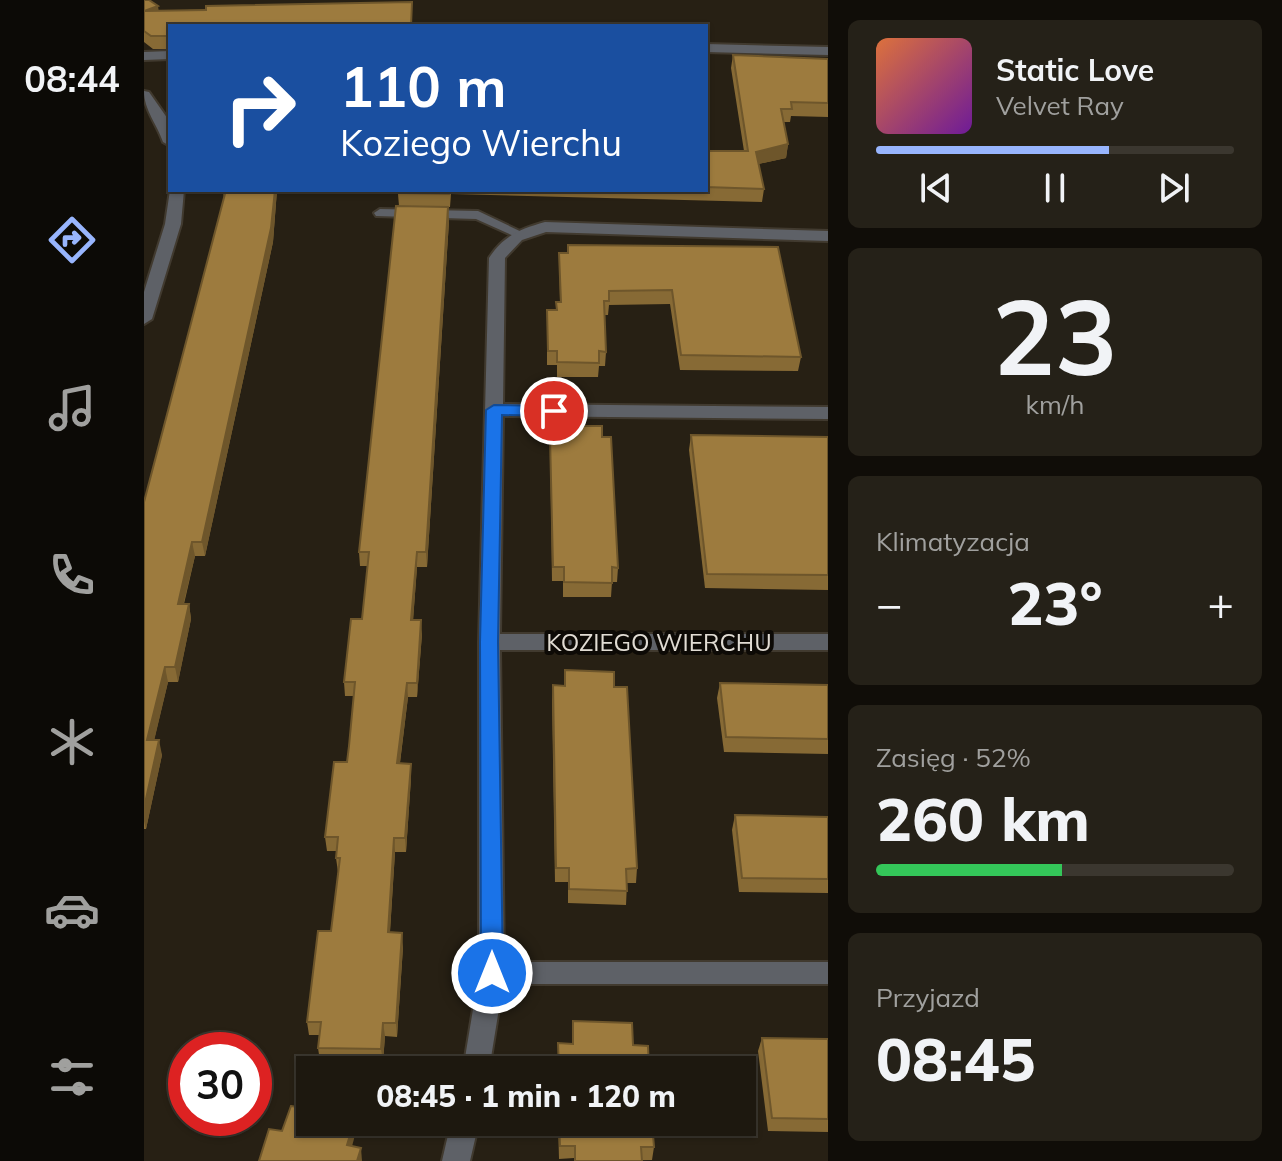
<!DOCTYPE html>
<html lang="pl">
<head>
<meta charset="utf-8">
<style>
  body { margin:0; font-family:Mulish,sans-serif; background:#252118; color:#f1f3f6; height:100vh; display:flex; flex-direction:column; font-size:30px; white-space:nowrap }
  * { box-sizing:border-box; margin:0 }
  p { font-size:26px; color:#a0a09e }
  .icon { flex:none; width:44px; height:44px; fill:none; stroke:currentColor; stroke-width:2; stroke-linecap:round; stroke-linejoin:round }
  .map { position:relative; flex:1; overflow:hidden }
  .side { display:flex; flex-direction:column; gap:20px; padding:20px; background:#100d08; width:454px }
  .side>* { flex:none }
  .guide { position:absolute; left:24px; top:24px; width:540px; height:168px; border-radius:0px; box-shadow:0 2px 6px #0004,0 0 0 2px #3b372f; background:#1a4fa0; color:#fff; overflow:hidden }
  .speed { position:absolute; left:24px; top:1032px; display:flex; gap:16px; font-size:40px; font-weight:700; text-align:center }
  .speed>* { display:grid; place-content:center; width:104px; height:104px; border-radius:50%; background:#1d180f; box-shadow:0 2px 6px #0004,0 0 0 2px #3b372f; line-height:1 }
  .speed .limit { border:12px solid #d22; background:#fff; color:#111 }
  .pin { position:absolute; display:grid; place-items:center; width:68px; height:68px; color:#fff; margin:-34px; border:4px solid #fff; border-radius:50%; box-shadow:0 2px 8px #0007 }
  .me { position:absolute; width:88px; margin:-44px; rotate:0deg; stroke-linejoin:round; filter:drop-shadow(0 0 6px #0008) }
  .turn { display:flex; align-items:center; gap:28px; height:168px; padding:0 40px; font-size:36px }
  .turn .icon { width:104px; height:104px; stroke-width:2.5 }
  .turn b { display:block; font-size:56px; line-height:68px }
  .big { font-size:60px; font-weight:800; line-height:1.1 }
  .side .card { flex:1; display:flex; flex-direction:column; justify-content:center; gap:12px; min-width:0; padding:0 28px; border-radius:12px; background:#252118 }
  .side .dial { align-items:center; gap:0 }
  .dial b { font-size:104px; line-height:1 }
  .song { display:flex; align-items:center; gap:24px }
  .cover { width:96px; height:96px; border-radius:12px; background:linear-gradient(135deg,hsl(20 70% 55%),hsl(280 70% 35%)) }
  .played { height:8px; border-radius:4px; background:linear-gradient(90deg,#98b5fd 65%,#3b372f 65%) }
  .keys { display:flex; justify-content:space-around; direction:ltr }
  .heat { display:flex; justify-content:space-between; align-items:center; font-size:44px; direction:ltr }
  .charge { height:12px; border-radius:6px; background:linear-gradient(90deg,#34c759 52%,#3b372f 0) }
  .trip { position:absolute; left:152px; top:1056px; width:460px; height:80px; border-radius:0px; background:#1d180f; box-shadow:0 2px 6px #0004,0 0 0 2px #3b372f; font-weight:800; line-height:80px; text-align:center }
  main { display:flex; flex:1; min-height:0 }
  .tab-bar { display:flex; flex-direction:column; width:144px; justify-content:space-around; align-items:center; background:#0c0a06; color:#a0a09e }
  .tab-bar .icon { width:56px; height:56px }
  .tab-bar .on { color:#98b5fd }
  .tab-bar b { font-size:36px; color:#f1f3f6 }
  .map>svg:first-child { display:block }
</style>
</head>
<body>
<main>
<nav class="tab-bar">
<b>08:44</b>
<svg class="icon on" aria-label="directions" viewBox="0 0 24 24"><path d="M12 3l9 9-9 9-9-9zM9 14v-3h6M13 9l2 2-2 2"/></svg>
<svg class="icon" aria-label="music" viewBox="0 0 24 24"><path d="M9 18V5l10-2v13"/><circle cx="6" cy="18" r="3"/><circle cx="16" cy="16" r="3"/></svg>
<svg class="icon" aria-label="phone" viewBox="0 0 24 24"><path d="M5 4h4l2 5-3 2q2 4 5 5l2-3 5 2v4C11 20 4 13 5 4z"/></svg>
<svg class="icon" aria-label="climate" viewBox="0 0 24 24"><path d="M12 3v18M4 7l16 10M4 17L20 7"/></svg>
<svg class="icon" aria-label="car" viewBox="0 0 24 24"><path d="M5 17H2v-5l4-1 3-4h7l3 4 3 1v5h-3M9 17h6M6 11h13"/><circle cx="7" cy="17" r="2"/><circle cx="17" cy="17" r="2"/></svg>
<svg class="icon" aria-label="filters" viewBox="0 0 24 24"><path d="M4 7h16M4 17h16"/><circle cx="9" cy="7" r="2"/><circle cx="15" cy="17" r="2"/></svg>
</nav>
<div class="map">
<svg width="684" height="1161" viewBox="0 0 684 1161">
  <rect width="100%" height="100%" fill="#272014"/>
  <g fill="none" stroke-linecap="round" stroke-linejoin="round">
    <defs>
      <polygon id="service" points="236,209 334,211 382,234 376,238 372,237 332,219 232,216 230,213"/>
      <g id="minor">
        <polygon points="562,44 684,47 684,55 562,52"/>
        <polygon points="26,51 26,59 0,60 0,52"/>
        <path d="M0,91L5,92L26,122V146L19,142C13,124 0,110 0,91Z"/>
        <polygon points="26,190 40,190 37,224 8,319 0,324 0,292 21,224"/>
        <path d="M401,222L684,231V241L402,232L378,240L361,258L359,404L684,407V419L359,416L356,634H684V650H356L360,962H684V984H359L345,1070H319L335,973V642L345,258C359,236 376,229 401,222Z"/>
        <polygon points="307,1122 335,1122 326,1161 298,1161"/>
      </g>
    </defs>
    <!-- service casing -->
    <use href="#service" stroke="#413a2f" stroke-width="4"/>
    <!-- minor casing -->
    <use href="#minor" stroke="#413a2f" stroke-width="4"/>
    <!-- service -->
    <use href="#service" fill="#5e6167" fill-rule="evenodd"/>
    <!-- minor -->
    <use href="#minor" fill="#5e6167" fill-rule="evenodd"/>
  </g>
  <!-- wall -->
  <g fill="#876a35">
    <polygon points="0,0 15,11 268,2 26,26 26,52 25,49 9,49 0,42"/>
    <polygon points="589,55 684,59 684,117 647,116 646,122 640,122 644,144 642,158 614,164 620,189 618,202 307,194 306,207 300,207 305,221 283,567 273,567 269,620 278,634 273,697 264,697 256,763 267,764 267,778 262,852 251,852 246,932 259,947 253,1037 241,1036 239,1062 176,1061 174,1048 176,1035 165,1035 163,1022 187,931 194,872 192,858 192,851 183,851 181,837 203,762 210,696 201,696 200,682 218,619 224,566 216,566 215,552 255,206 254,194 231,191 231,190 562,190 562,151 600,151 587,68"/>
    <polygon points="79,190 133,190 129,242 61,556 51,556 40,604 45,604 47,619 34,682 24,682 10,740 18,755 2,829 0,829 0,502 80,199"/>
    <polygon points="424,245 634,247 657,357 654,371 536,370 526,304 465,305 464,315 460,315 462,352 461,366 455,366 454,377 413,377 413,365 403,365 403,310 412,310 416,302 415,253 424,253"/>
    <polygon points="547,435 684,437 684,590 561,588 545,450"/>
    <polygon points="406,436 474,568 473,582 468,582 467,597 419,597 419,581 408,581"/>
    <polygon points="421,670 470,687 493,868 492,883 483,883 482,905 424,903 424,882 411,882 408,700 409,685 420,686"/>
    <polygon points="576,683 684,685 684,754 580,752 573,698"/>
    <polygon points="591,815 684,817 684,893 595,892 588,830"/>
    <polygon points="618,1038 684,1039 684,1132 624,1131 614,1051"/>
    <polygon points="414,1122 508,1122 510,1147 508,1160 430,1161 430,1158 415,1159"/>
  </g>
  <!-- shaded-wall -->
  <g fill="#6e562b">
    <polygon points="14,6 16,19 0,11"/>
    <polygon points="644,144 642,158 610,165 612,152"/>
    <polygon points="131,190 133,190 129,242 61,556 58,542"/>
    <polygon points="304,207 305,221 283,567 282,552"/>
    <polygon points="48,542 51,556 36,618 34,604"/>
    <polygon points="273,552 273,567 268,635 267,620"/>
    <polygon points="45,604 47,619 34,682 31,667"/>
    <polygon points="277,620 278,634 273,697 273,683"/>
    <polygon points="21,667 24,682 7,754 3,740"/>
    <polygon points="263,683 264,697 254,778 253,763"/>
    <polygon points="15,740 18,755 2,829 0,821 0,808"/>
    <polygon points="267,764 267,778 262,852 261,838"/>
    <polygon points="250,838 251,852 245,946 244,932"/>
    <polygon points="258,933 259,947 253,1037 252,1023"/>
    <polygon points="239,1023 241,1036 239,1062 237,1049"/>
    <polygon points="210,1122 211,1122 212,1131 205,1158 203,1145"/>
    <polygon points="217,1148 218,1161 213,1161"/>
  </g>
  <!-- building -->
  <g fill="#9d7b3e" stroke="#6e562b" stroke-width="2">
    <polygon points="0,0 5,0 14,6 0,11"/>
    <polygon points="268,2 267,26 26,26 26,36 7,36 0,31 0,11 62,10 62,6"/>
    <polygon points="589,55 684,59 684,103 647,102 648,109 637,109 644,144 612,152 620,189 562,187 562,151 604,151"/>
    <polygon points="82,190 131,190 127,228 58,542 48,542 34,604 45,604 31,667 21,667 3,740 15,740 0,808 0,502"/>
    <polygon points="254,190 306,190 305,194 254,193"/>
    <polygon points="252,206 304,207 282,552 273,552 267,620 277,620 273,683 263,683 253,763 267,764 261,838 250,838 244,932 258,933 252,1023 239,1023 237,1049 174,1048 177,1022 163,1022 174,931 187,931 196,858 192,858 194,837 181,837 190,762 203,762 205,746 211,682 200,682 207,619 218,619 225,552 215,552"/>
    <polygon points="424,245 634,247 657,357 537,355 528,290 465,291 465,301 460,301 462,352 455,351 455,363 413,362 413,351 404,351 403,310 413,310 412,302 417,302 415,253 424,253"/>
    <polygon points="416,426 458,426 458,437 467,437 474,568 468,567 468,583 420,582 420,567 409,567 406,436 417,437"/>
    <polygon points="547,435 684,437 684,575 563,574"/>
    <polygon points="421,670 470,672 470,687 483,687 493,868 482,869 483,891 425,889 425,868 412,868 409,685 421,686"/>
    <polygon points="576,683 684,685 684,739 582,737"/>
    <polygon points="591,815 684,817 684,879 598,878"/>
    <polygon points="429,1021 488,1023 489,1045 504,1046 505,1070 415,1070 414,1043 429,1044"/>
    <polygon points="618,1038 684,1039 684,1119 628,1118"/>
    <polygon points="147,1106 166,1109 166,1122 210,1122 203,1145 217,1148 213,1161 115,1161 125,1129 138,1131"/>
    <polygon points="415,1122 508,1122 510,1147 497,1147 498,1161 431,1161 431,1146 416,1146"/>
  </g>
  <!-- route -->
  <polygon fill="#1a73e8" stroke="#114b97" stroke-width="2" points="350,405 410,406 418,411 410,416 358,415 354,642 359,973 356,980 348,983 340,980 337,973 336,642 342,410"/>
  <g text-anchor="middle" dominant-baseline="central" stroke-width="8" stroke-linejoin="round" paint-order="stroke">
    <!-- street labels -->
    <g font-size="24" fill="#e1dcd4" stroke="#0d0a06">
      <text x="515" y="642">KOZIEGO WIERCHU</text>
    </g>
  </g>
</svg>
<div class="speed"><div class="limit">30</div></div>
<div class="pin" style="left:410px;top:411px;background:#d93025"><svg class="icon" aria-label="arrive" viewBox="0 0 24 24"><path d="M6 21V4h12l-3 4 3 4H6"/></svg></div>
<svg class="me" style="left:348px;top:973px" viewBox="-20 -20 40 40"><circle r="17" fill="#1a73e8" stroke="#fff" stroke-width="3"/><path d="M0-11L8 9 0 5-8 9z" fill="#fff"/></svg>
<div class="trip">08:45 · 1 min · 120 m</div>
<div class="guide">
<div class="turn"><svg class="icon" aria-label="right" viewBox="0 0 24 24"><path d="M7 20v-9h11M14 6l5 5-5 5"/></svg><div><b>110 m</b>Koziego Wierchu</div></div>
</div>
</div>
<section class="side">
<div class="card">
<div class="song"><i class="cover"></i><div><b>Static Love</b><p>Velvet Ray</p></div></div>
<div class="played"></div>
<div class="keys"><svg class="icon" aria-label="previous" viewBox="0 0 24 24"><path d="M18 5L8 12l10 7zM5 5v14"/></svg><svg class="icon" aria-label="pause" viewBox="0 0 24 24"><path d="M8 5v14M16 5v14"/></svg><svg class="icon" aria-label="next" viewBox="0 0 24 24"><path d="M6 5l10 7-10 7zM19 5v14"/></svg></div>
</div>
<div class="card dial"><b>23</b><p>km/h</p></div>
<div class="card"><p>Klimatyzacja</p>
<div class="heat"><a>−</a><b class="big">23°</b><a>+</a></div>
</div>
<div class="card"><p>Zasięg · 52%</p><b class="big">260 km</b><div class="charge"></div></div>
<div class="card"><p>Przyjazd</p><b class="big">08:45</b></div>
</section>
</main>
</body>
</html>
